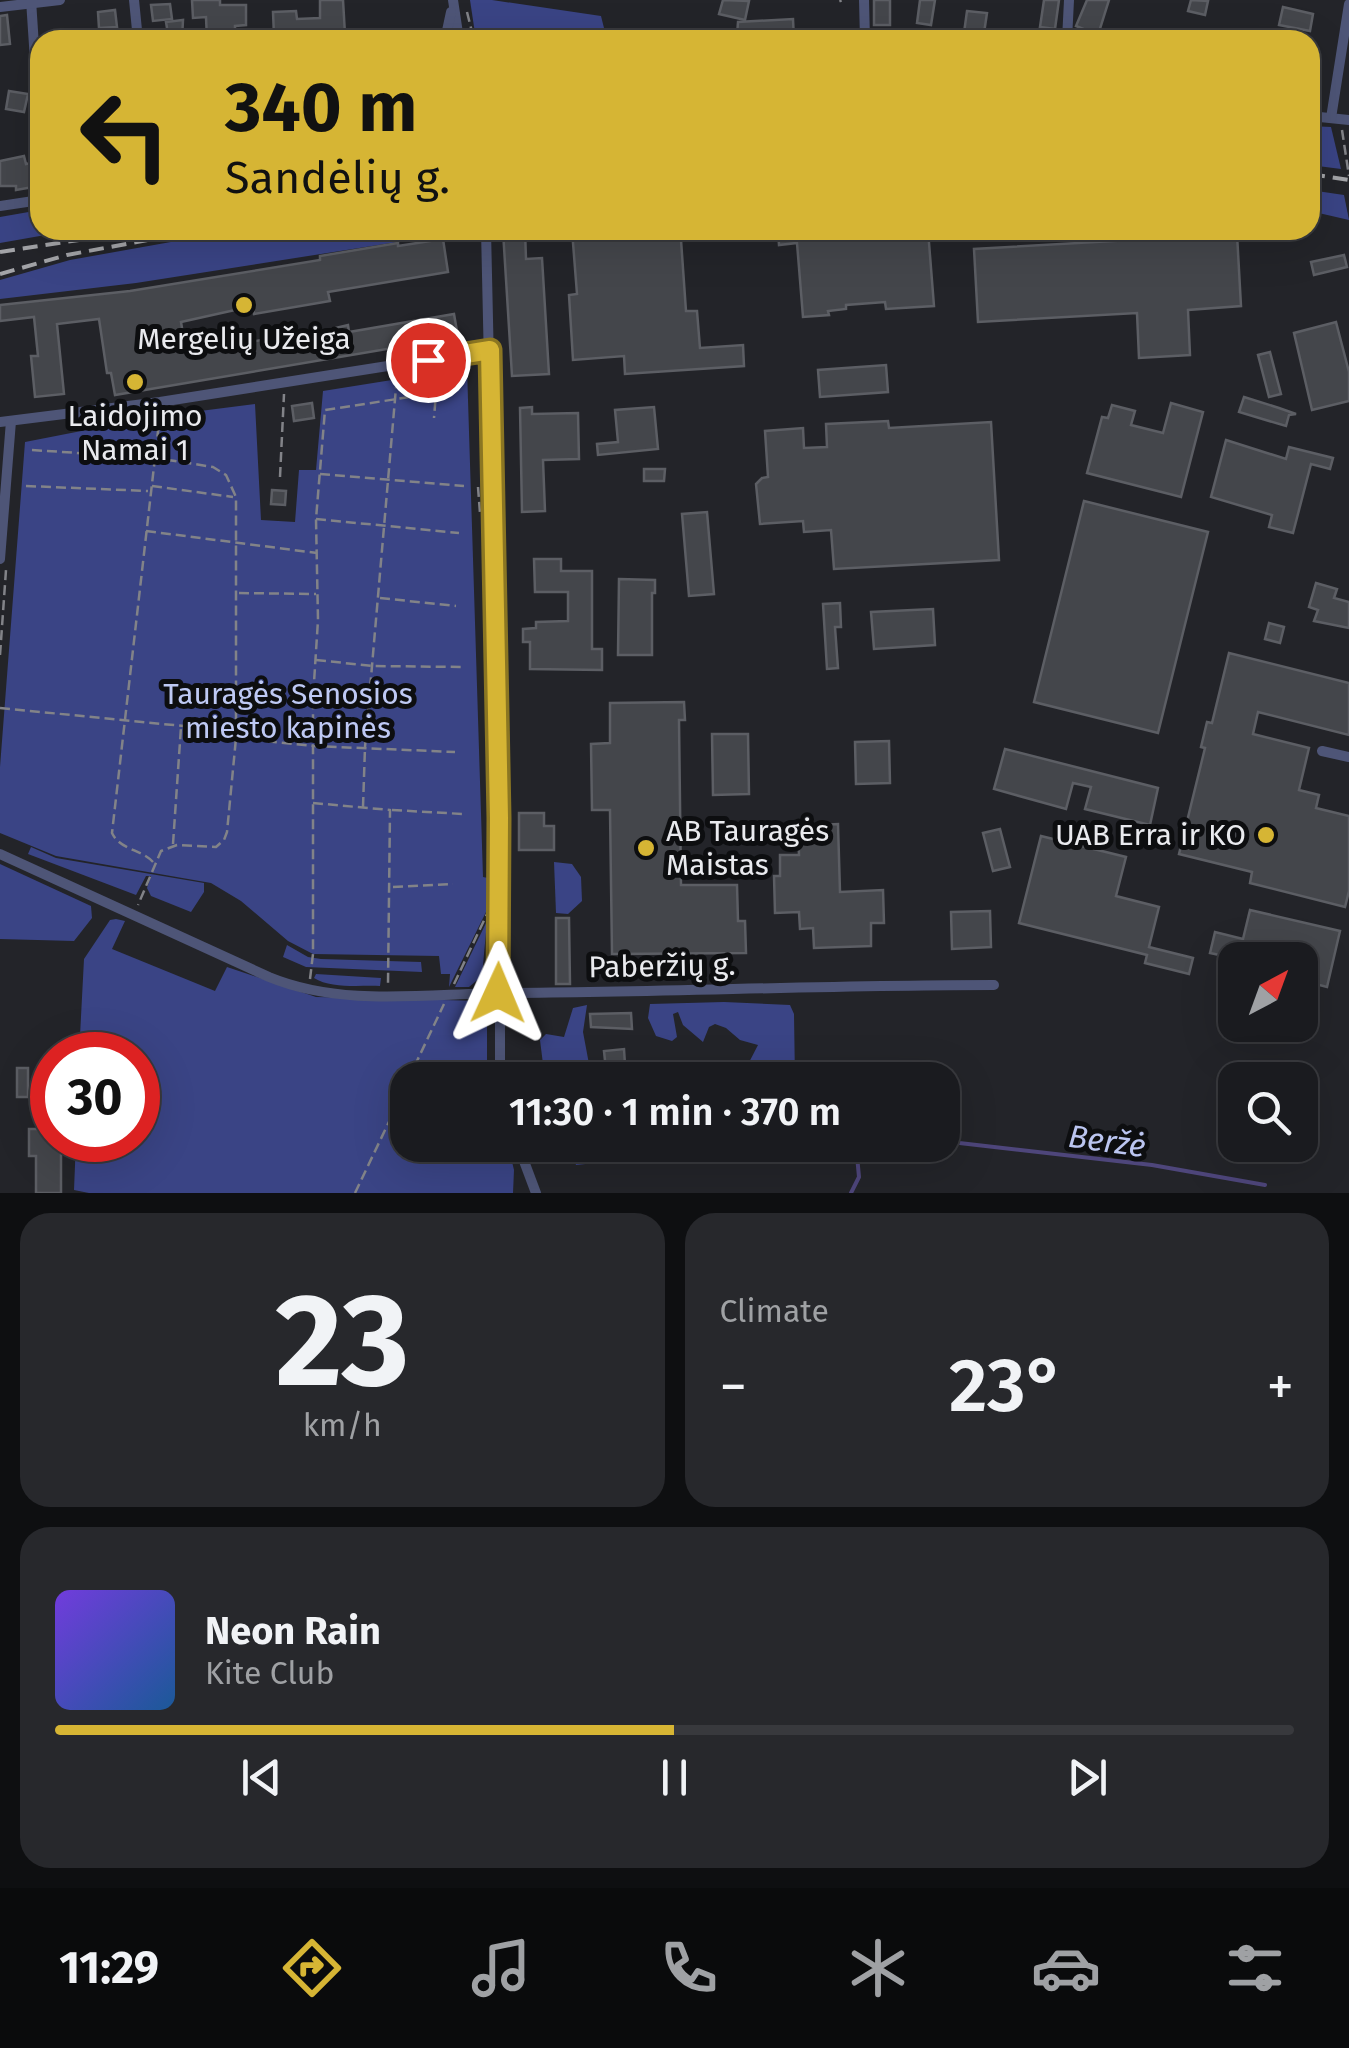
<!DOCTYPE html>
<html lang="en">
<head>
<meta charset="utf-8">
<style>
  body { margin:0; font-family:"Fira Sans",sans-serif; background:#27282c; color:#f1f3f6; height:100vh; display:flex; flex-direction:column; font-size:38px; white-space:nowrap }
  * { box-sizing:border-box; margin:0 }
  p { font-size:32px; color:#9fa1a4 }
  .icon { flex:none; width:55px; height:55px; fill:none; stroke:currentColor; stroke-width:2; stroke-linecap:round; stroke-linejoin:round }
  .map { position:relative; height:1193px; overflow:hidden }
  .side { display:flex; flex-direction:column; gap:20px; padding:20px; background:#0e0f11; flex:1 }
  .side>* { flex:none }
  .guide { position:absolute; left:30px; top:30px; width:1290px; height:210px; border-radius:30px; box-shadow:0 10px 40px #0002,0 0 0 2px #38393d; background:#d6b534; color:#111; overflow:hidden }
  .needle { width:65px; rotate:41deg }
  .buttons { position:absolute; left:1218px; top:942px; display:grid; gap:20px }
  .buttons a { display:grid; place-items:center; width:100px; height:100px; border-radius:20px; background:#1a1b1f; box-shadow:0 10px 40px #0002,0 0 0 2px #38393d; font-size:50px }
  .speed { position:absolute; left:30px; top:1032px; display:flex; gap:20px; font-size:50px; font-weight:700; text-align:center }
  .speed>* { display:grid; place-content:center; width:130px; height:130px; border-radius:50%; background:#1a1b1f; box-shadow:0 10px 40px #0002,0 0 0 2px #38393d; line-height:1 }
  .speed .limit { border:15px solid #d22; background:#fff; color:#111 }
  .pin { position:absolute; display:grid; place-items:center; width:85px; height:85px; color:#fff; margin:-42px; border:5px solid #fff; border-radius:50%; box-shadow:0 2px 10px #0007 }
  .me { position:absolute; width:110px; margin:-55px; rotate:1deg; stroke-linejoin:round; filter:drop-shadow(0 0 8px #0008) }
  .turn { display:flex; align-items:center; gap:35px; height:210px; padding:0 30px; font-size:45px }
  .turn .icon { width:130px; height:130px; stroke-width:2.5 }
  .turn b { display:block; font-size:70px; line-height:85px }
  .big { font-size:75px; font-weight:600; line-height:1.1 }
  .side .widget { flex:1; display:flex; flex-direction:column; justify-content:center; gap:15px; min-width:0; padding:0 35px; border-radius:30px; background:#27282c }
  .side .dial { align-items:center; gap:0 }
  .dial b { font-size:130px; line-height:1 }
  .song { display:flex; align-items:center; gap:30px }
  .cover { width:120px; height:120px; border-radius:15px; background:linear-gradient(135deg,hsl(260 70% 55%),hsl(210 70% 35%)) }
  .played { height:10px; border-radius:5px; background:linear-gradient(90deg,#d6b534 50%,#38393d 50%) }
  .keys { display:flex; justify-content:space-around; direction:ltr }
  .heat { display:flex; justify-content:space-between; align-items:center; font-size:55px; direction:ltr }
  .side .tiles { flex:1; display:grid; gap:20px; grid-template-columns:1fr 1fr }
  .widget:last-child { grid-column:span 2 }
  .trip { position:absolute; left:390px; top:1062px; width:570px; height:100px; border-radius:30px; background:#1a1b1f; box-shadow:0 10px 40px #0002,0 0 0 2px #38393d; font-weight:600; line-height:100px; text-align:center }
  .dock { display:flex; height:160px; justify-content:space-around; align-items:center; background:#0a0b0c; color:#9fa1a4 }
  .dock .icon { width:70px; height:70px }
  .dock .active { color:#d6b534 }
  .dock b { font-size:45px; color:#f1f3f6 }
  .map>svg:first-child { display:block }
</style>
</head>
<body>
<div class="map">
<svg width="1349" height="1193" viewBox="0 0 1349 1193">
  <rect width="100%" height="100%" fill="#232429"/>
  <!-- green -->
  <g fill="#3a4485">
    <polygon points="470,0 492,0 601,16 607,40 476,40"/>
    <polygon points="1310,126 1331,127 1341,169 1310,165"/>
    <polygon points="1310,190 1344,195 1349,220 1310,211"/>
    <polygon points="40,210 40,230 74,230 0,243 0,217"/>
    <polygon points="238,230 474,230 136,283 0,299 0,280 70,260"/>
    <polygon points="467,368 483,877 488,878 487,910 449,987 450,974 441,974 439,956 313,954 288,941 241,901 211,883 56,856 0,833 0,767 25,442 153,417 255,404 261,520 295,522 299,470 316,470 323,391"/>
    <polygon points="31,847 56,858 204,883 204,892 191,912 151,896 147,888 151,876 146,876 136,895 28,854"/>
    <polygon points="554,862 572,864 581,877 582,901 568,914 556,913"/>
    <polygon points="0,864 91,906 92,918 74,941 0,939"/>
    <polygon points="116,919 125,921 112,949 215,991 227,967 316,997 483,1001 487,1007 487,1080 408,1080 408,1145 508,1145 514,1170 513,1193 89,1193 74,1190 76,1140 138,1140 138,1055 79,1055 84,959 110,920"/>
    <polygon points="487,921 482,976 469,987 455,987"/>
    <polygon points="287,945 308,957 321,959 421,962 422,972 306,967 283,957"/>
    <path d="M316,974L381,978L380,986C360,985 331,989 314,978Z"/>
    <polygon points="724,1002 790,1005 794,1014 795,1080 745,1080 743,1074 758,1045 740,1040 726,1028 715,1024 709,1027 703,1042 683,1025 678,1012 673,1014 677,1037 672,1041 656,1036 648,1018 650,1004"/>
    <polygon points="587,1005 583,1032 592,1080 545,1080 540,1040 546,1034 564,1037 573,1008"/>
    <polygon points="570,1145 595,1145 595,1163 576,1165"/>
  </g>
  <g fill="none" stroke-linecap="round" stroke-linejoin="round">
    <!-- stream -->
    <g stroke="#4e467b" stroke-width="4">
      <polyline points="942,1141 1152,1165 1265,1185"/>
      <polyline points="851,1193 859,1177 856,1145"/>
    </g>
  </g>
  <!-- building -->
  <g fill="#44464b" stroke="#5c5e64" stroke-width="2.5">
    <polygon points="192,0 220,0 220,5 246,5 246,25 235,26 235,40 207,40 206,17 193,18"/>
    <polygon points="320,0 343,0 345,34 274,36 273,12 296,11 297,19 320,18"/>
    <polygon points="723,0 749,1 745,20 719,14"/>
    <rect x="874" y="0" width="16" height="25"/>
    <polygon points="920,0 935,0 931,25 917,23"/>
    <polygon points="1044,0 1059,0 1055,29 1040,27"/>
    <polygon points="1087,0 1109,0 1098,35 1076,26"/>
    <polygon points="1191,0 1208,1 1205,15 1188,11"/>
    <polygon points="170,4 172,19 153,21 151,5"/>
    <polygon points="1283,7 1313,14 1310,31 1279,25"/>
    <polygon points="115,10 117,27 99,28 98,12"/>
    <polygon points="967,11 987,13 983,40 963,40"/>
    <polygon points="7,15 10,44 0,45 0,16"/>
    <polygon points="793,19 794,40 756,40 737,36 738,22"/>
    <polygon points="183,20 182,40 169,40 166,22"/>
    <polygon points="9,91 28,94 24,112 6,109"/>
    <polygon points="24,156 26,164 36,162 39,186 16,190 16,186 0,186 0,161"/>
    <polygon points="525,230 526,259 542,258 549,374 512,376 503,231"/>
    <polygon points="572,230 687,230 687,239 681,240 686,311 697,311 700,348 743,345 744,366 625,374 624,356 573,360 569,295 577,294"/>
    <polygon points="778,230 928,230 934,306 886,309 885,302 846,305 846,309 828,311 829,315 803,317 797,243 779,245"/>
    <polygon points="1237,234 1241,306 1188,310 1190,355 1139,358 1137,313 978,322 974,249"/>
    <polygon points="443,239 448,272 328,292 330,301 254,314 253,306 181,322 186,352 293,335 293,338 348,325 349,332 454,314 458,337 115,395 111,373 107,373 99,319 57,324 64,394 35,397 31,356 38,356 34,317 0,321 0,305 130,291 320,260 320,256 398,243 398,246"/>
    <polygon points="1344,255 1347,267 1314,275 1311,262"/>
    <polygon points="1336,322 1349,372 1349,401 1312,410 1294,333"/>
    <polygon points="1270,352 1281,394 1269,397 1258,355"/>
    <polygon points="886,365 888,392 820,397 818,370"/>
    <polygon points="1244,397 1279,408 1296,414 1289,415 1286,426 1239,412"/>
    <polygon points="312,403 314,418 294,421 292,406"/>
    <polygon points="1171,403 1203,412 1181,497 1087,473 1102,417 1108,418 1112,405 1135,411 1131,425 1163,433"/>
    <polygon points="532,407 532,414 578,413 579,459 543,460 545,511 522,512 520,408"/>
    <polygon points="654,407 658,449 598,455 597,444 618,442 615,410"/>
    <polygon points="888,421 889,428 991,422 999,560 834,569 831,530 804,532 803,521 760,524 756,484 762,478 768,477 765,431 803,428 804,448 827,447 826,424"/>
    <polygon points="1226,440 1286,459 1289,447 1333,458 1330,469 1311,464 1293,533 1269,527 1272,515 1211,497"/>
    <polygon points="644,469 665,469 664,481 644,481"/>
    <polygon points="272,490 286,491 285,505 271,504"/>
    <polygon points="1084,501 1208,532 1158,733 1034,702"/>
    <polygon points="707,512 714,594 689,596 682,514"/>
    <polygon points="534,559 561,559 561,571 592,571 592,649 602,649 602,670 530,669 530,642 523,642 523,629 536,628 536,622 568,621 568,592 535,592"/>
    <polygon points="619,579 655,580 655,593 652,593 652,655 618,655"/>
    <polygon points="1316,583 1337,589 1334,598 1349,602 1349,628 1314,621 1318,610 1309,607"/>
    <polygon points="840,603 841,627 835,627 838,668 827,669 823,604"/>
    <polygon points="933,609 935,645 874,649 871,612"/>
    <polygon points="1269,623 1284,627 1280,643 1265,639"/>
    <polygon points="1229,653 1349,683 1349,735 1258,712 1253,734 1309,748 1299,790 1319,795 1316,808 1349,816 1349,891 1345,907 1250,883 1252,872 1179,854 1205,748 1201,747 1207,722 1212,723"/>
    <polygon points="684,702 685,720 679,720 681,885 737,885 738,921 745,921 746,953 612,954 610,810 592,810 591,744 610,743 610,703"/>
    <polygon points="712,734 748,734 749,794 713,795"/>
    <polygon points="889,741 890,783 856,784 855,742"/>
    <polygon points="1005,749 1158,788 1150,825 1085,809 1091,787 1073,783 1066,809 994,789"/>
    <polygon points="519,813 544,813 544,826 554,826 554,850 519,850"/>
    <polygon points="838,824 840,892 883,890 884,923 871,923 871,946 814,948 813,928 800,929 799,912 775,913 774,876 780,876 780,855 799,855 798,826"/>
    <polygon points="1000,829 1010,867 993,871 983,833"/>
    <polygon points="1041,836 1126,857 1116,896 1159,907 1149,947 1193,958 1189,974 1145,963 1147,955 1019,923"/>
    <polygon points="1250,910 1340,931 1327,987 1300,980 1300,960 1243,960 1210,953 1215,932 1243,939"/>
    <polygon points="990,911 991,947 952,949 951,912"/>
    <polygon points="556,918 569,918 570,984 556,984"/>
    <polygon points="631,1013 632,1029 591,1027 590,1014"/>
    <polygon points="624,1049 626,1080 607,1080 604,1051"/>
    <rect x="17" y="1068" width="11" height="29"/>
    <polygon points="29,1129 52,1129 52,1140 61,1140 61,1193 36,1193 36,1156 29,1156"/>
  </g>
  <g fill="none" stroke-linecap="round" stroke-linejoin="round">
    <!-- path -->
    <g stroke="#828388" stroke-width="2.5" stroke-dasharray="10 5" stroke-linecap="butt">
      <polyline points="840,0 841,2"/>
      <polyline points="467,12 474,40"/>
      <polyline points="1342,130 1349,176"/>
      <polyline points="32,450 156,458 213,467 226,475 236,497 236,738 227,832 224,840 216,847 177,845 161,851 138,905"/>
      <polyline points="320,474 464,486"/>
      <polyline points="280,477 284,394"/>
      <polyline points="26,486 148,491"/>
      <polyline points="152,486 233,497"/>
      <polyline points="478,487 480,513"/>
      <polyline points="316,519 459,533"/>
      <polyline points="146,531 317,553"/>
      <polyline points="239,593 316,594"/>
      <polyline points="380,598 456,606"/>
      <polyline points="0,655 6,570"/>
      <polyline points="316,660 373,666 464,667"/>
      <polyline points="0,708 234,731"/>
      <polyline points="237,738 313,746 455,752"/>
      <polyline points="313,803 390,810 388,984"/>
      <polyline points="363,807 365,747 397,376"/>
      <polyline points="392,810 463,814"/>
      <polyline points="173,844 181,727"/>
      <path d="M153,862C141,849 120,850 112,833L160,414"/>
      <polyline points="393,887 453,884"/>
      <polyline points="310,979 313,954 313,698 318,620 316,519 325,410 436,393 434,418"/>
      <polyline points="454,984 487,914"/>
      <polyline points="408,1080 444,1004"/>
      <polyline points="355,1193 408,1082"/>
    </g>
    <!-- minor -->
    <g stroke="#4e5577" stroke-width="10">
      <polyline points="31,0 40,137"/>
      <polyline points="134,0 138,40"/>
      <polyline points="453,0 459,40"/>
      <polyline points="864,0 865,40"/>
      <polyline points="0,7 60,0"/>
      <polyline points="445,40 451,12"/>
      <polyline points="1067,40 1069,0"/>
      <polyline points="1310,116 1349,120"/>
      <polyline points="1331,118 1349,4"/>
      <polyline points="0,206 40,200"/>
      <polyline points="486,230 500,857 500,1080"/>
      <polyline points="0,422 160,402 489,350"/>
      <polyline points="0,559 11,421"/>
      <polyline points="1322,751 1349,757"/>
      <path d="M0,854L269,977C344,1008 430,993 509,993C671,992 832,985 994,985"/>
      <polyline points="518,1145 536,1193"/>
    </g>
    <!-- rail -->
    <g stroke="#a3a4a8" stroke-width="4" stroke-dasharray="15 8" stroke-linecap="butt">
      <polyline points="1310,174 1349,180"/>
      <polyline points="0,252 79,240"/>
      <polyline points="0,274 67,255 201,230"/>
    </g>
  </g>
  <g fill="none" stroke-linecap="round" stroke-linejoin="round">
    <defs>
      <polyline id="route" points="428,360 490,350 499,818 498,993"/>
    </defs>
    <!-- route casing -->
    <use href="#route" stroke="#8b7622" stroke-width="25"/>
    <!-- route -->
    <use href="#route" stroke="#d6b534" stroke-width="18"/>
  </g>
  <!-- markers -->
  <g fill="#d6b534" stroke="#0d0e10" stroke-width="4">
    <circle cx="244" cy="305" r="10"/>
    <circle cx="135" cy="382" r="10"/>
    <circle cx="1266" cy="835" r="10"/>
    <circle cx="646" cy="848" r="10"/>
  </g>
  <g text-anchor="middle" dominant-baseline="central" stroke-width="10" stroke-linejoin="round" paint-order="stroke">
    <!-- poi labels -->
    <g font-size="30" fill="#e9eaee" stroke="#0d0e10">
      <text x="244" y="339">Mergelių Užeiga</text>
      <text x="135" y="416">Laidojimo<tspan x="135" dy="34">Namai 1</tspan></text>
      <text x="666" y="831" text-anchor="start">AB Tauragės<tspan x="666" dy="34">Maistas</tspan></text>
      <text x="1246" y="835" text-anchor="end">UAB Erra ir KO</text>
    </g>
    <!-- park labels -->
    <g font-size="30" fill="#bec9f4" stroke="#0d0e10">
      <text x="288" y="694">Tauragės Senosios<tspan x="288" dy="34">miesto kapinės</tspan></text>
    </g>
    <!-- street labels -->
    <g font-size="30" fill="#e9eaee" stroke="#0d0e10">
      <text transform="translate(662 966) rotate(-1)">Paberžių g.</text>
    </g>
    <!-- water labels -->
    <g font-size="32" font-style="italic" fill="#bbc5f0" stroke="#0d0e10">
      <text transform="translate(1107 1141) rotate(8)">Beržė</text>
    </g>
  </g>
</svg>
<div class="buttons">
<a><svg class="needle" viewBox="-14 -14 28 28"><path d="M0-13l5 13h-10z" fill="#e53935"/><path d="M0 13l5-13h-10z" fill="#9fa1a4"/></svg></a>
<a><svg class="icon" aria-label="search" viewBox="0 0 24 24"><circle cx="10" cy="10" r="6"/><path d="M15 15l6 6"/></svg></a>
</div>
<div class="speed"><div class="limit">30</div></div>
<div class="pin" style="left:428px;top:360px;background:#d93025"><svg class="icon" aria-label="arrive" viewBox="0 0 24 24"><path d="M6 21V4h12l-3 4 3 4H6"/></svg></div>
<svg class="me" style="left:498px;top:993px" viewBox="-20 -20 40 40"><path d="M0-17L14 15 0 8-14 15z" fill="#d6b534" stroke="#fff" stroke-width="4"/></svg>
<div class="trip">11:30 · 1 min · 370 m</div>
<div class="guide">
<div class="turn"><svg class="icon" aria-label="left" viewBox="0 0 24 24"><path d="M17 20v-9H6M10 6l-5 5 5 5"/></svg><div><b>340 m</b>Sandėlių g.</div></div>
</div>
</div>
<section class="side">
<div class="tiles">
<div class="widget dial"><b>23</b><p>km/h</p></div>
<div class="widget"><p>Climate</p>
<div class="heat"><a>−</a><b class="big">23°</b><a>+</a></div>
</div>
<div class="widget">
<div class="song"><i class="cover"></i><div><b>Neon Rain</b><p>Kite Club</p></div></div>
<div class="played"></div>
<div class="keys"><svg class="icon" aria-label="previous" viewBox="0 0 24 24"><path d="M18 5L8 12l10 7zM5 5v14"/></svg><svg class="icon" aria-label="pause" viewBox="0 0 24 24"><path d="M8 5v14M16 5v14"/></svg><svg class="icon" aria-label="next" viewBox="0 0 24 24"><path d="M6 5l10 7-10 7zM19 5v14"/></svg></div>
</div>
</div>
</section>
<nav class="dock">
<b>11:29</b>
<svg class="icon active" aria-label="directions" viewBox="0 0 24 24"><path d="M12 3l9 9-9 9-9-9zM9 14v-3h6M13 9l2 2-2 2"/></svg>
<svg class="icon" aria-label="music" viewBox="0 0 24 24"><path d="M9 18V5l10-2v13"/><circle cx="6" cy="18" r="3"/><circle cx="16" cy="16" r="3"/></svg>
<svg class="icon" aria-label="phone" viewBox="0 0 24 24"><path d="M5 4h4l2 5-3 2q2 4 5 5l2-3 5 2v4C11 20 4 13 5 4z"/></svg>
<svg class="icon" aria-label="climate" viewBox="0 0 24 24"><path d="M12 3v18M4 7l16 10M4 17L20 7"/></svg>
<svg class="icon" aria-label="car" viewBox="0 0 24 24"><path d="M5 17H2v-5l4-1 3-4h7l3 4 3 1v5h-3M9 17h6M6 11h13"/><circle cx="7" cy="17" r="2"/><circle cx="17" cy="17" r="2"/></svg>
<svg class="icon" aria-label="filters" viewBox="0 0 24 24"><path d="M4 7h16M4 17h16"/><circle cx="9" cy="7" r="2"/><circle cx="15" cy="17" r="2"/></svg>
</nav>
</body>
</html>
